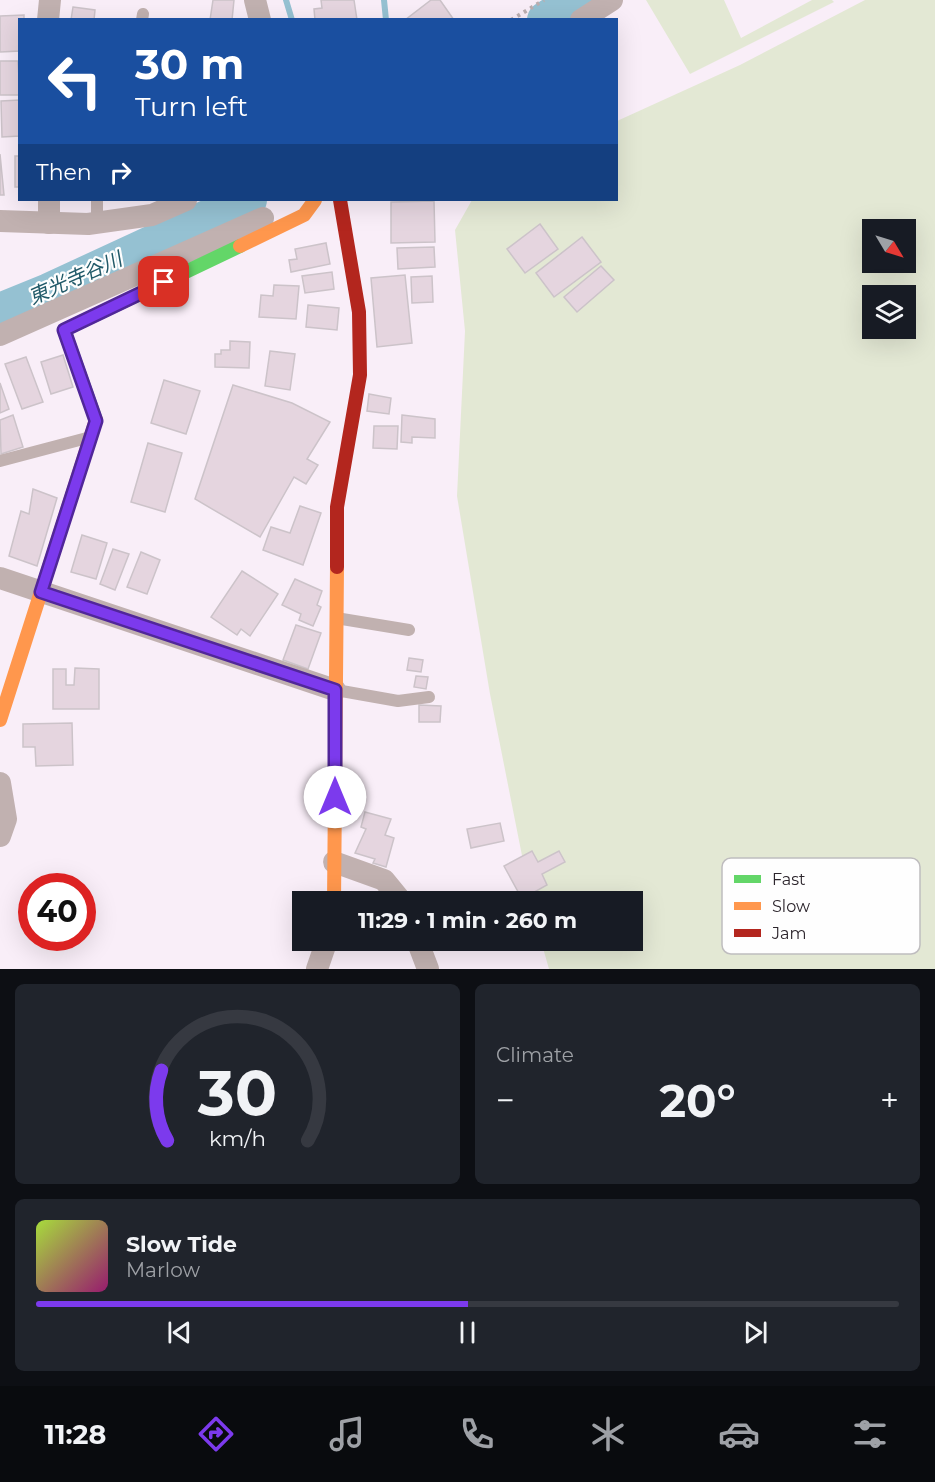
<!DOCTYPE html>
<html lang="en">
<head>
<meta charset="utf-8">
<style>
  body { margin:0; font-family:Montserrat,"Noto Sans JP",sans-serif; background:#20242c; color:#f1f3f6; height:100vh; display:flex; flex-direction:column; font-size:22px; white-space:nowrap }
  * { box-sizing:border-box; margin:0 }
  p { font-size:20px; color:#9ea1a6 }
  .icon { flex:none; width:33px; height:33px; fill:none; stroke:currentColor; stroke-width:2; stroke-linecap:round; stroke-linejoin:round }
  .map { position:relative; height:969px; overflow:hidden }
  .panel { display:flex; flex-direction:column; gap:15px; padding:15px; background:#0d0f14; flex:1 }
  .panel>* { flex:none }
  .top-card { position:absolute; left:18px; top:18px; width:600px; height:183px; border-radius:0px; box-shadow:0 6px 24px #0002; background:#1a4fa0; color:#fff; overflow:hidden }
  .needle { width:39px; rotate:128deg }
  .buttons { position:absolute; left:862px; top:219px; display:grid; gap:12px }
  .buttons a { display:grid; place-items:center; width:54px; height:54px; border-radius:0px; background:#171b24; box-shadow:0 6px 24px #0002; font-size:30px }
  .speed { position:absolute; left:18px; top:873px; display:flex; gap:12px; font-size:30px; font-weight:700; text-align:center }
  .speed>* { display:grid; place-content:center; width:78px; height:78px; border-radius:50%; background:#171b24; box-shadow:0 6px 24px #0002; line-height:1 }
  .speed .limit { border:9px solid #d22; background:#fff; color:#111 }
  .pin { position:absolute; display:grid; place-items:center; width:51px; height:51px; color:#fff; margin:-26px; border-radius:12px; box-shadow:0 3px 9px #0006 }
  .me { position:absolute; width:66px; margin:-33px; rotate:0deg; stroke-linejoin:round; filter:drop-shadow(0 0 4px #0008) }
  .turn { display:flex; align-items:center; gap:21px; height:126px; padding:0 18px; font-size:27px }
  .turn .icon { width:78px; height:78px; stroke-width:2.5 }
  .turn b { display:block; font-size:42px; line-height:51px }
  .then { display:flex; align-items:center; height:57px; padding:0 18px; background:#0003; gap:12px; font-size:22px }
  .big { font-size:45px; font-weight:700; line-height:1.1 }
  .panel .card { flex:1; display:flex; flex-direction:column; justify-content:center; gap:9px; min-width:0; padding:0 21px; border-radius:9px; background:#20242c }
  .panel .dial { align-items:center; gap:0 }
  .dial svg { height:156px; overflow:visible; fill:none; stroke:#363941; stroke-width:7; stroke-linecap:round; text-anchor:middle }
  .dial text { fill:#f1f3f6; stroke:none }
  .song { display:flex; align-items:center; gap:18px }
  .cover { width:72px; height:72px; border-radius:9px; background:linear-gradient(135deg,hsl(80 70% 55%),hsl(320 70% 35%)) }
  .played { height:6px; border-radius:3px; background:linear-gradient(90deg,#7c3aed 50%,#363941 50%) }
  .keys { display:flex; justify-content:space-around; direction:ltr }
  .heat { display:flex; justify-content:space-between; align-items:center; font-size:33px; direction:ltr }
  .panel .tiles { flex:1; display:grid; gap:15px; grid-template-columns:1fr 1fr }
  .card:last-child { grid-column:span 2 }
  .trip { position:absolute; left:292px; top:891px; width:351px; height:60px; border-radius:0px; background:#171b24; box-shadow:0 6px 24px #0002; font-weight:700; line-height:60px; text-align:center }
  .tab-bar { display:flex; height:96px; justify-content:space-around; align-items:center; background:#090b0e; color:#9ea1a6 }
  .tab-bar .icon { width:42px; height:42px }
  .tab-bar .active { color:#7c3aed }
  .tab-bar b { font-size:27px; color:#f1f3f6 }
  .map>svg:first-child { display:block }
</style>
</head>
<body>
<div class="map">
<svg width="935" height="969" viewBox="0 0 935 969">
  <rect width="100%" height="100%" fill="#f9eef8"/>
  <!-- green -->
  <g fill="#e3e8d4" fill-rule="evenodd">
    <polygon points="646,0 724,0 741,38 812,0 832,0 834,2 690,74"/>
    <path d="M865,0H935V969H549L541,941L633,940V902L531,901L490,694L457,496L465,331L455,230L472,200H616L617,121L740,65ZM873,230H906V262H873ZM873,296H906V328H873Z"/>
  </g>
  <g fill="none" stroke-linecap="round" stroke-linejoin="round">
    <!-- stream -->
    <g stroke="#95c1d2" stroke-width="6">
      <polyline points="286,0 292,20"/>
      <polyline points="384,0 386,20"/>
    </g>
    <!-- river -->
    <g stroke="#95c1d2" stroke-width="38">
      <polyline points="546,20 578,0"/>
      <polyline points="0,312 49,292 248,200"/>
    </g>
  </g>
  <!-- building -->
  <g fill="#e5d5df" stroke="#ccc3c9" stroke-width="1.5">
    <polygon points="213,0 234,0 232,20 210,20"/>
    <polygon points="321,0 354,0 357,20 315,20 314,9 322,8"/>
    <polygon points="431,0 440,0 454,20 405,20"/>
    <polygon points="73,7 95,10 94,20 71,20"/>
    <polygon points="24,15 24,20 20,20 20,51 0,52 0,16"/>
    <polygon points="0,61 18,61 20,95 0,95"/>
    <polygon points="20,100 20,136 2,137 1,101"/>
    <polygon points="0,154 4,195 0,195"/>
    <rect x="15" y="156" width="5" height="31"/>
    <polygon points="434,201 435,242 391,243 391,202"/>
    <polygon points="540,224 558,249 525,273 507,249"/>
    <polygon points="582,237 601,262 554,297 536,273"/>
    <polygon points="326,243 330,264 291,272 289,260 297,259 295,249"/>
    <polygon points="434,247 435,267 398,269 397,248"/>
    <polygon points="601,266 614,280 577,312 564,297"/>
    <polygon points="332,272 334,289 305,293 302,276"/>
    <polygon points="405,275 412,343 377,347 371,278"/>
    <polygon points="432,276 433,302 412,303 411,277"/>
    <polygon points="274,285 299,286 296,319 259,317 261,295 273,296"/>
    <polygon points="308,305 339,308 337,330 306,327"/>
    <polygon points="230,341 250,342 249,368 215,367 215,354 221,354 221,350 230,350"/>
    <polygon points="270,351 295,354 290,390 265,386"/>
    <polygon points="63,355 73,387 51,394 41,362"/>
    <polygon points="26,357 43,402 22,409 5,364"/>
    <polygon points="164,380 200,391 186,434 151,423"/>
    <polygon points="0,383 9,409 0,413"/>
    <polygon points="233,385 292,403 330,422 307,459 318,465 306,484 294,477 260,537 195,499"/>
    <polygon points="369,394 391,398 389,414 367,411"/>
    <polygon points="13,415 23,447 1,454 0,420"/>
    <polygon points="402,415 435,419 435,438 412,437 412,443 401,442"/>
    <polygon points="374,426 398,426 397,449 373,448"/>
    <polygon points="148,443 182,453 165,512 131,502"/>
    <polygon points="33,489 57,498 37,566 9,556 21,511 29,514"/>
    <polygon points="300,506 321,513 303,565 263,550 271,527 290,533"/>
    <polygon points="82,535 107,543 96,579 71,572"/>
    <polygon points="113,549 129,554 115,590 100,584"/>
    <polygon points="141,552 160,560 147,594 127,587"/>
    <polygon points="242,571 278,594 250,636 241,629 237,635 211,617"/>
    <polygon points="295,579 322,591 317,605 321,607 313,626 299,620 301,614 282,605"/>
    <polygon points="296,625 321,633 308,669 283,660"/>
    <polygon points="409,658 423,660 421,672 407,670"/>
    <polygon points="75,668 99,669 99,709 53,709 53,669 66,669 66,685 74,685"/>
    <polygon points="416,676 428,677 426,689 414,687"/>
    <polygon points="419,705 441,706 440,722 419,722"/>
    <polygon points="72,723 73,765 36,766 35,747 23,747 23,724"/>
    <polygon points="365,812 391,819 385,835 394,838 386,867 373,863 375,859 355,853 366,829 361,827"/>
    <polygon points="500,823 504,841 471,848 467,829"/>
    <polygon points="532,851 538,862 559,851 565,862 542,874 547,885 522,899 504,866"/>
  </g>
  <g fill="none" stroke-linecap="round" stroke-linejoin="round">
    <!-- path -->
    <polyline stroke="#bbaeb0" stroke-width="4" stroke-dasharray="3 4.5" stroke-linecap="butt" points="511,20 544,0"/>
    <!-- lane -->
    <g stroke="#c1b1b0" stroke-width="12">
      <polyline points="142,20 143,14"/>
      <polyline points="97,200 97,223"/>
      <polyline points="0,461 87,438"/>
      <polyline points="336,618 409,630"/>
      <polyline points="336,690 398,701 429,697"/>
    </g>
    <!-- street -->
    <g stroke="#c1b1b0" stroke-width="22">
      <polyline points="255,0 260,20"/>
      <polyline points="48,20 50,0"/>
      <polyline points="581,20 612,0"/>
      <polyline points="49,200 49,223"/>
      <polyline points="0,221 88,224 152,215 186,200"/>
      <polyline points="0,335 263,218"/>
      <polyline points="0,578 335,690"/>
      <polyline points="0,783 6,819 0,836"/>
      <polyline points="334,862 384,880 402,902"/>
      <polyline points="417,940 428,969"/>
      <polyline points="317,969 327,940"/>
    </g>
    <!-- fast -->
    <polyline stroke="#63d668" stroke-width="14" points="96,420 64,330 240,246"/>
    <!-- slow -->
    <g stroke="#ff974d" stroke-width="14">
      <polyline points="240,246 304,215 315,200"/>
      <polyline points="0,720 96,420"/>
      <polyline points="334,902 337,567"/>
    </g>
    <!-- jam -->
    <polyline stroke="#b3261e" stroke-width="14" points="337,567 337,507 360,375 359,312 340,200"/>
  </g>
  <g fill="none" stroke-linecap="round" stroke-linejoin="round">
    <defs>
      <polyline id="route" points="164,282 64,330 96,421 41,592 335,690 335,797"/>
    </defs>
    <!-- route casing -->
    <use href="#route" stroke="#51269a" stroke-width="15"/>
    <!-- route -->
    <use href="#route" stroke="#7c3aed" stroke-width="10"/>
  </g>
  <g text-anchor="middle" dominant-baseline="central" stroke-width="4.5" stroke-linejoin="round" paint-order="stroke">
    <!-- water labels -->
    <g font-size="20" font-style="italic" fill="#215a69" stroke="#fefefe">
      <text transform="translate(75 278) rotate(-24)">東光寺谷川</text>
    </g>
  </g>
  <!-- legend -->
  <rect x="722" y="858" width="198" height="96" rx="9" fill="#fefefe" stroke="#bfbdbf" stroke-width="1.5"/>
  <rect x="734" y="875" width="27" height="8" fill="#63d668"/>
  <rect x="734" y="902" width="27" height="8" fill="#ff974d"/>
  <rect x="734" y="929" width="27" height="8" fill="#b3261e"/>
  <g font-size="16" fill="#2c252c">
    <text x="772" y="885">Fast</text>
    <text x="772" y="912">Slow</text>
    <text x="772" y="939">Jam</text>
  </g>
</svg>
<div class="buttons">
<a><svg class="needle" viewBox="-14 -14 28 28"><path d="M0-13l5 13h-10z" fill="#e53935"/><path d="M0 13l5-13h-10z" fill="#9ea1a6"/></svg></a>
<a><svg class="icon" aria-label="layers" viewBox="0 0 24 24"><path d="M12 4l9 5-9 5-9-5zM3 14l9 5 9-5"/></svg></a>
</div>
<div class="speed"><div class="limit">40</div></div>
<div class="pin" style="left:164px;top:282px;background:#d93025"><svg class="icon" aria-label="arrive" viewBox="0 0 24 24"><path d="M6 21V4h12l-3 4 3 4H6"/></svg></div>
<svg class="me" style="left:335px;top:797px" viewBox="-20 -20 40 40"><circle r="19" fill="#fff"/><path d="M0-13L10 11 0 6-10 11z" fill="#7c3aed"/></svg>
<div class="trip">11:29 · 1 min · 260 m</div>
<div class="top-card">
<div class="turn"><svg class="icon" aria-label="left" viewBox="0 0 24 24"><path d="M17 20v-9H6M10 6l-5 5 5 5"/></svg><div><b>30 m</b>Turn left</div></div>
<div class="then">Then<svg class="icon" aria-label="right" viewBox="0 0 24 24"><path d="M7 20v-9h11M14 6l5 5-5 5"/></svg></div>
</div>
</div>
<section class="panel">
<div class="tiles">
<div class="card dial"><svg viewBox="0 0 100 80">
<path d="M14 69A42 42 0 1 1 86 69"/>
<path d="M14 69A42 42 0 0 1 11 33" stroke="#7c3aed"/>
<text x="50" y="56" font-size="32" font-weight="700">30</text>
<text x="50" y="72" font-size="11">km/h</text>
</svg></div>
<div class="card"><p>Climate</p>
<div class="heat"><a>−</a><b class="big">20°</b><a>+</a></div>
</div>
<div class="card">
<div class="song"><i class="cover"></i><div><b>Slow Tide</b><p>Marlow</p></div></div>
<div class="played"></div>
<div class="keys"><svg class="icon" aria-label="previous" viewBox="0 0 24 24"><path d="M18 5L8 12l10 7zM5 5v14"/></svg><svg class="icon" aria-label="pause" viewBox="0 0 24 24"><path d="M8 5v14M16 5v14"/></svg><svg class="icon" aria-label="next" viewBox="0 0 24 24"><path d="M6 5l10 7-10 7zM19 5v14"/></svg></div>
</div>
</div>
</section>
<nav class="tab-bar">
<b>11:28</b>
<svg class="icon active" aria-label="directions" viewBox="0 0 24 24"><path d="M12 3l9 9-9 9-9-9zM9 14v-3h6M13 9l2 2-2 2"/></svg>
<svg class="icon" aria-label="music" viewBox="0 0 24 24"><path d="M9 18V5l10-2v13"/><circle cx="6" cy="18" r="3"/><circle cx="16" cy="16" r="3"/></svg>
<svg class="icon" aria-label="phone" viewBox="0 0 24 24"><path d="M5 4h4l2 5-3 2q2 4 5 5l2-3 5 2v4C11 20 4 13 5 4z"/></svg>
<svg class="icon" aria-label="climate" viewBox="0 0 24 24"><path d="M12 3v18M4 7l16 10M4 17L20 7"/></svg>
<svg class="icon" aria-label="car" viewBox="0 0 24 24"><path d="M5 17H2v-5l4-1 3-4h7l3 4 3 1v5h-3M9 17h6M6 11h13"/><circle cx="7" cy="17" r="2"/><circle cx="17" cy="17" r="2"/></svg>
<svg class="icon" aria-label="filters" viewBox="0 0 24 24"><path d="M4 7h16M4 17h16"/><circle cx="9" cy="7" r="2"/><circle cx="15" cy="17" r="2"/></svg>
</nav>
</body>
</html>
